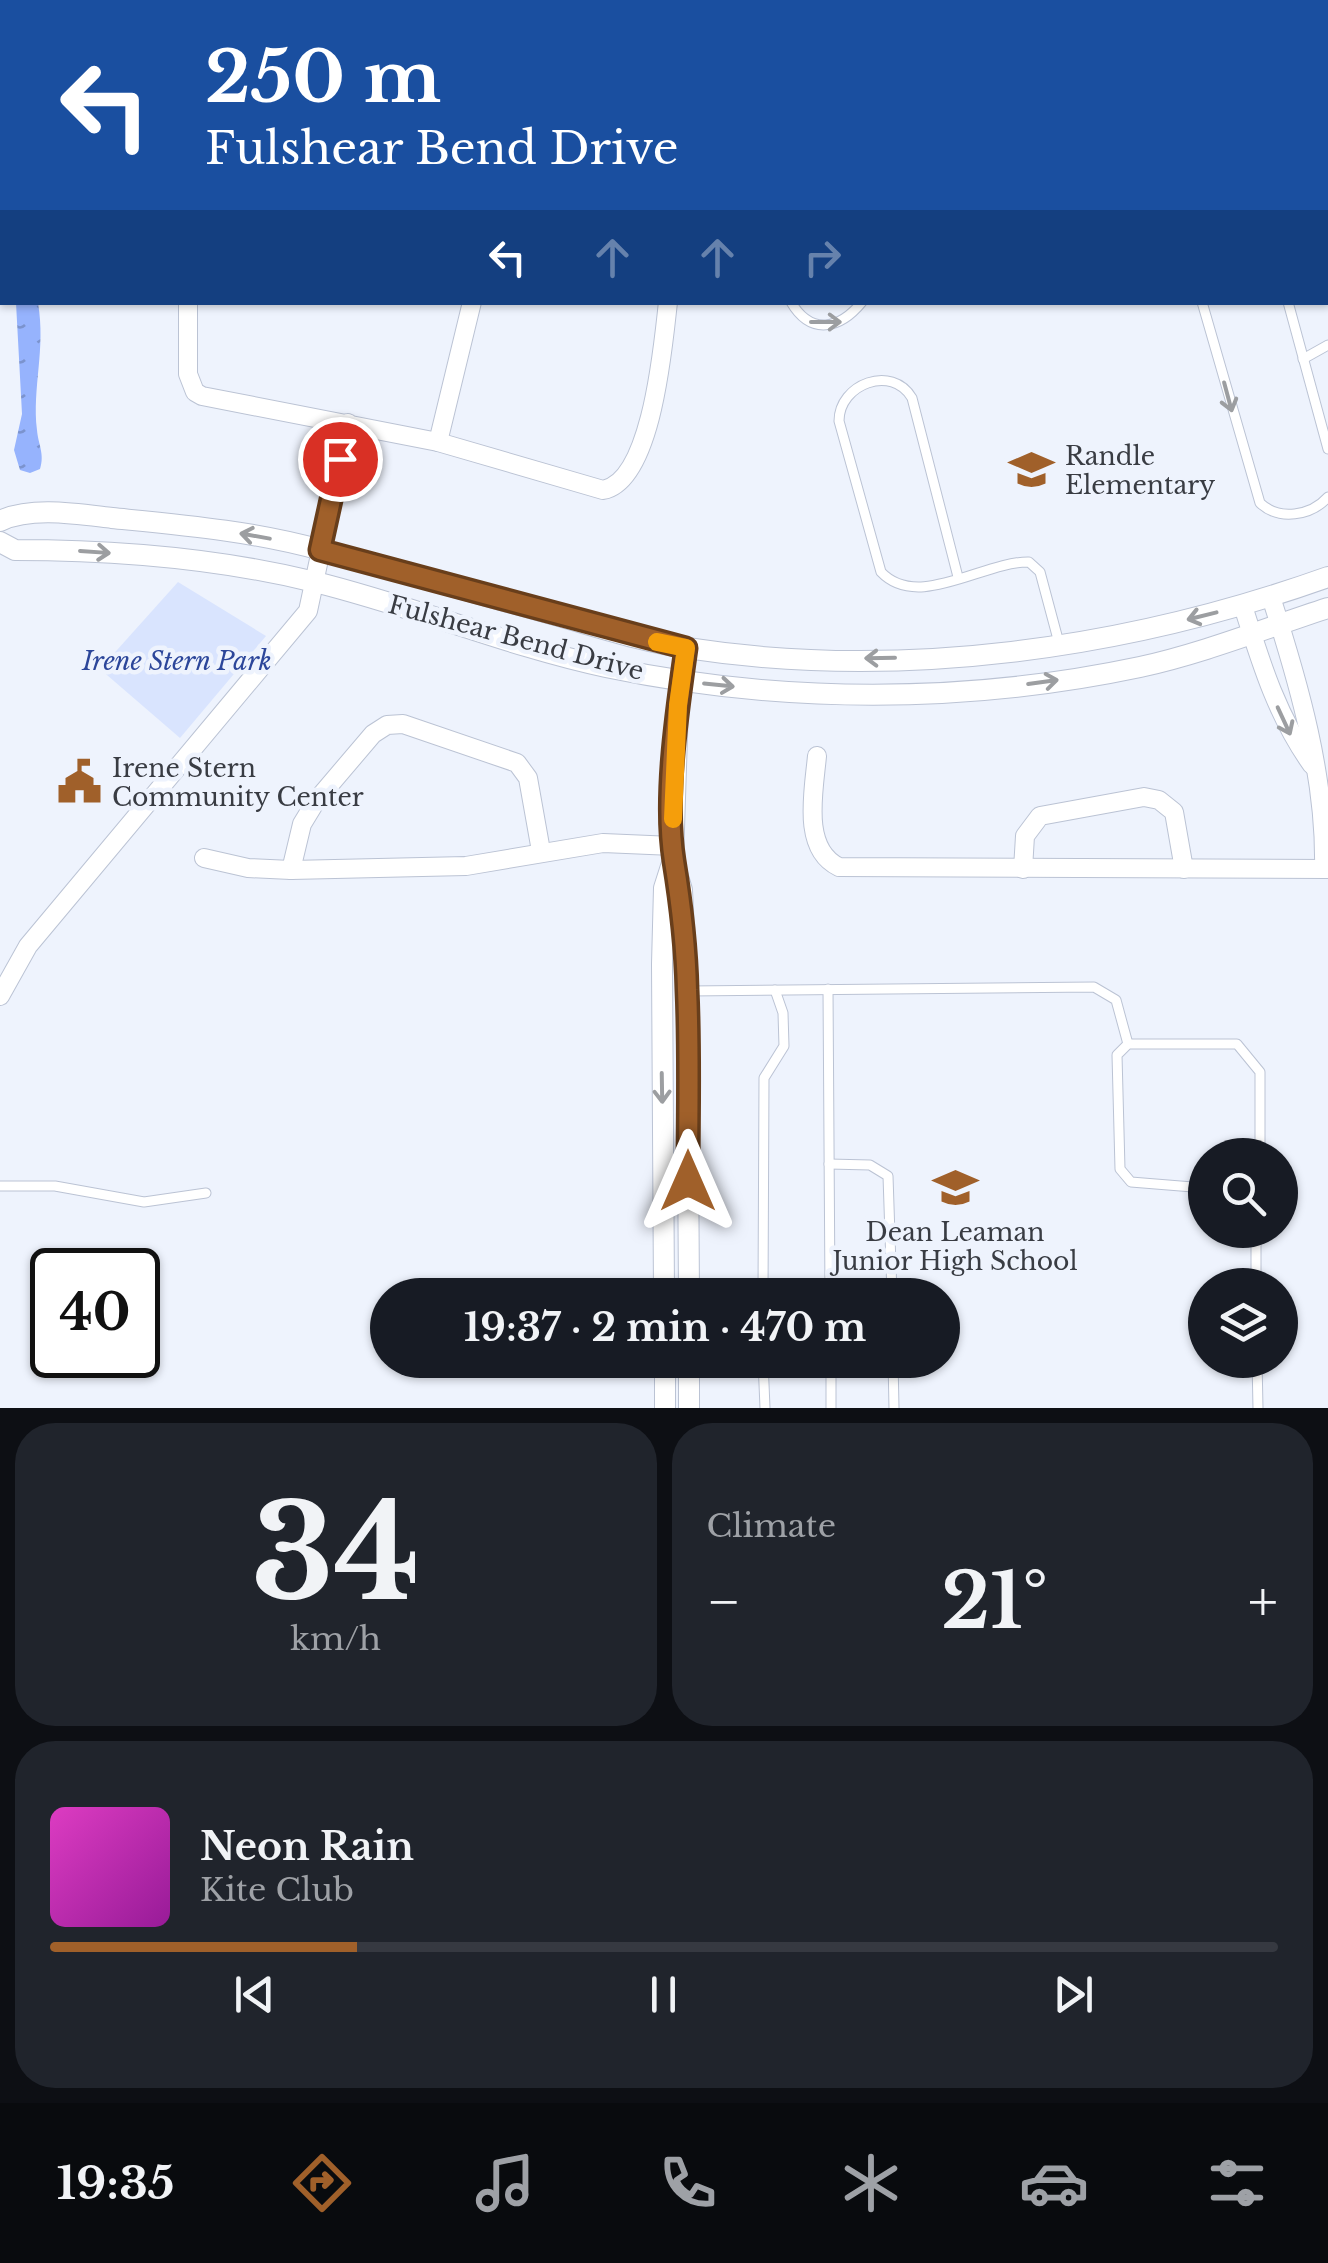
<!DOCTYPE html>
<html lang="en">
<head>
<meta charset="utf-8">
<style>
  body { margin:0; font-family:"Libre Baskerville",serif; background:#20242c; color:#f1f3f6; height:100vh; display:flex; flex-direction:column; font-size:38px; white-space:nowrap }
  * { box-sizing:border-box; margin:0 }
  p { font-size:32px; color:#9ea1a6 }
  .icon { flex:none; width:55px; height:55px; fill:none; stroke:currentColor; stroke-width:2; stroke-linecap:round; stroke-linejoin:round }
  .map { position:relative; height:1408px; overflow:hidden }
  .sheet { display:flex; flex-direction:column; gap:15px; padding:15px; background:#0d0f14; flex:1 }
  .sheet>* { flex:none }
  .hud { position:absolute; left:0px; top:0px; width:1330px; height:305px; box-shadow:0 2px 8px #0004; background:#1a4fa0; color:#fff; overflow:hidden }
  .buttons { position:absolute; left:1188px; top:1138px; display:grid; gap:20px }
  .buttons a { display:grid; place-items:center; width:110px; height:110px; border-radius:50%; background:#171b24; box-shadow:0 2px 8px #0004; font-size:50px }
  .speed { position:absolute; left:30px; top:1248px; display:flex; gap:20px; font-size:50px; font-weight:700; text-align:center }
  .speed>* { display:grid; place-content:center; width:130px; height:130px; border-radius:50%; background:#171b24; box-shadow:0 2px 8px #0004; line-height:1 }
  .speed .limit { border:5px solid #111; border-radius:15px; background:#fff; color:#111 }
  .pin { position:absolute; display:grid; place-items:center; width:85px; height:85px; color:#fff; margin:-42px; border:5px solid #fff; border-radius:50%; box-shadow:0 2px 10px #0007 }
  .me { position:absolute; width:110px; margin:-55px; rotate:0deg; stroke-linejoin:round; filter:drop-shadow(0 0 8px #0008) }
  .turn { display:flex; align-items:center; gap:35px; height:210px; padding:0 40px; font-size:45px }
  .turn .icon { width:130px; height:130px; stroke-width:2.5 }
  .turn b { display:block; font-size:70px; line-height:85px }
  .lanes { display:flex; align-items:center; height:95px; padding:0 40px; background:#0003; justify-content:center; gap:50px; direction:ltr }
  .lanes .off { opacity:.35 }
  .big { font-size:75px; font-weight:800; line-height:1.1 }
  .sheet .card { flex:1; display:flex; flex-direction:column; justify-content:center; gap:15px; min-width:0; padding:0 35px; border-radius:40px; background:#20242c }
  .sheet .dial { align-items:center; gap:0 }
  .dial b { font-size:130px; line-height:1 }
  .song { display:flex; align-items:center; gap:30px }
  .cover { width:120px; height:120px; border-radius:15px; background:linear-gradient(135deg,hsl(310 70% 55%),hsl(300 70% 35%)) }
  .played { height:10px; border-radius:5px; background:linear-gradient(90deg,#a0602a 25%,#363941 25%) }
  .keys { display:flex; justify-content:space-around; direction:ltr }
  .heat { display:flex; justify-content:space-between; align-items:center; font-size:55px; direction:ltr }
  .sheet .tiles { flex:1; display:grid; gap:15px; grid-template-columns:1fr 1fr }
  .card:last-child { grid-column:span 2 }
  .trip { position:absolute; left:370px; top:1278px; width:590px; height:100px; border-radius:50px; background:#171b24; box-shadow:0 2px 8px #0004; font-weight:800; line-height:100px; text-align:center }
  .menu { display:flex; height:160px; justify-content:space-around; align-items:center; background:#090b0e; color:#9ea1a6 }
  .menu .icon { width:70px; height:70px }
  .menu .active { color:#a0602a }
  .menu b { font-size:45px; color:#f1f3f6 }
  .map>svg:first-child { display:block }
</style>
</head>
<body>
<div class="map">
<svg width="1328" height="1408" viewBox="0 0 1328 1408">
  <defs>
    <pattern id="water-ripples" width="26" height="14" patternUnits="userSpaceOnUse" patternTransform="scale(2.5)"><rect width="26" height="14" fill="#96b3fd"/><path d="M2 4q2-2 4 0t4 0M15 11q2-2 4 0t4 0" fill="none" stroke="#7b93ce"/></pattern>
  </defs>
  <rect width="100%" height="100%" fill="#eef3fd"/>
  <!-- park -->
  <polygon fill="#d9e4fe" points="178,582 266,636 180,738 100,669"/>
  <!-- water -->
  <path fill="url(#water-ripples)" d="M16,303H38C46,350 32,387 37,430C38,444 45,454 40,469L30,473L20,470L14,450L22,414Z"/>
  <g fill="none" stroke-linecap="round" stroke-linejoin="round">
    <defs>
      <g id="service">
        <path d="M791,302C811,336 840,329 862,302"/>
        <path d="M1202,302L1260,503C1279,521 1311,516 1328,497"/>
        <polyline points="1288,302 1328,449"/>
        <polyline points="1303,359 1328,345"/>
        <path d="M958,577L912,398C892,364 839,384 839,421L881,572C918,611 984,561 1029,562L1040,572L1059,643"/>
        <polyline points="828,989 830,1295"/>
        <polyline points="689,991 1094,987 1116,1000 1128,1044"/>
        <polyline points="829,1164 870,1165 888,1176 892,1295"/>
        <polyline points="0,1186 55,1186 144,1202 206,1193"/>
        <polyline points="1205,1188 1131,1182 1120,1169 1117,1055 1128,1044 1237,1044 1260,1072 1260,1155"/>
        <polyline points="1256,1230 1256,1285"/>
        <polyline points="763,1295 764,1078 784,1046 783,1013 775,990"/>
        <polyline points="763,1360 765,1408"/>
        <polyline points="831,1360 831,1408"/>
        <polyline points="893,1360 894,1408"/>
        <polyline points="1257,1360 1258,1408"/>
      </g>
      <g id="minor">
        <polyline points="1214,2 1215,0"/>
        <polyline points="1328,252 1328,253"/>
        <path d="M188,302V374L195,392L202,396L438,442L603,490C652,481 663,346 668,302"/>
        <polyline points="438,442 472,302"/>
        <path d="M1271,597C1299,684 1326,777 1324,869"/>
        <path d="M1243,606C1261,663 1277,716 1312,765"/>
        <path d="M817,756C814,790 801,849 839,867L1328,869"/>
        <polyline points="204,858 248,868 291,870 466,866 603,843 673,846"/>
        <polyline points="1023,869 1025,836 1040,816 1144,797 1159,800 1174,812 1184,869"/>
        <polyline points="291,870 302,824 316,801 373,734 387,725 403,724 517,763 528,778 541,851"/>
        <polyline points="0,996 28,946 308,611 348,423"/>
      </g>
      <g id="tertiary">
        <path d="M0,521C31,506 78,514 112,518C182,525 253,531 321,550C399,571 477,594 555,615C598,627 642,642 687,648C901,681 1126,649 1328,577"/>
        <path d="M0,542L15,550C117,550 217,558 315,582C413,606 508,646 606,667C781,704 965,704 1140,667C1204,653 1266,628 1328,608"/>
        <polyline points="683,669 678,705 673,860 682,890 687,991 689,1295"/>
        <polyline points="664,1295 662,964 664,888 673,860"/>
        <polyline points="665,1360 665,1408"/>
        <polyline points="689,1360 689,1408"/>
      </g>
    </defs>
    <!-- service casing -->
    <use href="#service" stroke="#bbc3d4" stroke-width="11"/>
    <!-- minor casing -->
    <use href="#minor" stroke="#bbc3d4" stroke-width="20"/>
    <!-- tertiary casing -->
    <use href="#tertiary" stroke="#bbc3d4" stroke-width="22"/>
    <!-- service -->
    <use href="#service" stroke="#fff" stroke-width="9"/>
    <!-- minor -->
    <use href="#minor" stroke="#fff" stroke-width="18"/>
    <!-- tertiary -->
    <use href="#tertiary" stroke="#fff" stroke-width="20"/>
  </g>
  <!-- one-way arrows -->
  <defs><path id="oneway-shaft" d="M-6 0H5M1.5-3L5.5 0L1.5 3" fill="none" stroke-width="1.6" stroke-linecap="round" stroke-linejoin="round" transform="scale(2.5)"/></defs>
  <g stroke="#9c9ea1">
    <use href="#oneway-shaft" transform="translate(826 322)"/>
    <use href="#oneway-shaft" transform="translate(1228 397) rotate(75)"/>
    <use href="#oneway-shaft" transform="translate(255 536) rotate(-170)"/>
    <use href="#oneway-shaft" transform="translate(95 552) rotate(4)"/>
    <use href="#oneway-shaft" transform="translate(1202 616) rotate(166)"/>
    <use href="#oneway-shaft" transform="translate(880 658) rotate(179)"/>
    <use href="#oneway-shaft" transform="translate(1043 682) rotate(-8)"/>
    <use href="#oneway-shaft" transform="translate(719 685) rotate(6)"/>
    <use href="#oneway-shaft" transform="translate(1284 721) rotate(65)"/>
    <use href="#oneway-shaft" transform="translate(662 1088) rotate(89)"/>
  </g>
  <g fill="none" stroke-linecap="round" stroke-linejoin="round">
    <defs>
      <path id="route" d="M340,459L320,550L686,648C677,712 664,798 674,861C681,904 686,946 687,990C690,1053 688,1117 688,1181"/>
    </defs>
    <!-- route casing -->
    <use href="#route" stroke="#683e1b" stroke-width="25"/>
    <!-- route -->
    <use href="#route" stroke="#a0602a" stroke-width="18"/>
    <!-- slow -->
    <polyline stroke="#f59e0b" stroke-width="18" points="657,642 686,648 678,705 673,819"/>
  </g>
  <!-- icons -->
  <defs>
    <symbol id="school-bare" viewBox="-9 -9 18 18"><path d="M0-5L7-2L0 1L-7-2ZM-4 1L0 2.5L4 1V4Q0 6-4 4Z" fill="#a0602a" stroke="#eef3fd" stroke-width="2.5" paint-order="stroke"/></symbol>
    <symbol id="civic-bare" viewBox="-9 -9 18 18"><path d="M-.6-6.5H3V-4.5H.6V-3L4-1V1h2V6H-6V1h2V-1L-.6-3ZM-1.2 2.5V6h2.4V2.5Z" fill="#a0602a" stroke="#eef3fd" stroke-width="2.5" paint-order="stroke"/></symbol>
  </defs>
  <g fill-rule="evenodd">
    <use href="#school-bare" x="1000" y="438" width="63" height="63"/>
    <use href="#civic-bare" x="48" y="750" width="63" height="63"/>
    <use href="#school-bare" x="924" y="1156" width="63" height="63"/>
  </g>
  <g text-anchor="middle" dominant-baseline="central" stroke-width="9" stroke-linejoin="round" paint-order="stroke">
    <!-- poi labels -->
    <g font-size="25" fill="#393c43" stroke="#eef3fd" text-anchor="start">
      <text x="1065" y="456">Randle<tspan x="1065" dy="29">Elementary</tspan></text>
      <text x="112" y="768">Irene Stern<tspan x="112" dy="29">Community Center</tspan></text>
      <text x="955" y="1232" text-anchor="middle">Dean Leaman<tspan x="955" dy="29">Junior High School</tspan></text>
    </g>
    <!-- street labels -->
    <g font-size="25" fill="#393c43" stroke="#eef3fd">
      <text transform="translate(516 638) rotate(15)">Fulshear Bend Drive</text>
    </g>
    <!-- park labels -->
    <g font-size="25" font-style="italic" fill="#2c469a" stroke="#eef3fd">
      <text x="177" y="661">Irene Stern Park</text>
    </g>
  </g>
</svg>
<div class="buttons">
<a><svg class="icon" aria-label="search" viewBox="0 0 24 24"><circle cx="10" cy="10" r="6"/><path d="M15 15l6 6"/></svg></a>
<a><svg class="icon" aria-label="layers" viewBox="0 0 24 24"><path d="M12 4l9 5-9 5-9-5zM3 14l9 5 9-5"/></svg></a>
</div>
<div class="speed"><div class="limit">40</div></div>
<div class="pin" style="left:340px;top:459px;background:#d93025"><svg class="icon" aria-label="arrive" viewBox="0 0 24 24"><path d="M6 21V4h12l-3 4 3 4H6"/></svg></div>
<svg class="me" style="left:688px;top:1181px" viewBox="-20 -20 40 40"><path d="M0-17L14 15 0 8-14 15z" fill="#a0602a" stroke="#fff" stroke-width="4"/></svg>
<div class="trip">19:37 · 2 min · 470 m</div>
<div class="hud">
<div class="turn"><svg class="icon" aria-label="left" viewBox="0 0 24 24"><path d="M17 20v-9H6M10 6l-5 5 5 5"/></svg><div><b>250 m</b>Fulshear Bend Drive</div></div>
<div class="lanes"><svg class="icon" aria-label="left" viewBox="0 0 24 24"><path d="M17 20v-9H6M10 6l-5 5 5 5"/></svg><svg class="icon off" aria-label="ahead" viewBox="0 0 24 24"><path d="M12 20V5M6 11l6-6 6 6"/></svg><svg class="icon off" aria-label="ahead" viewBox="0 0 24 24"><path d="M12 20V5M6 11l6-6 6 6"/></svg><svg class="icon off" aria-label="right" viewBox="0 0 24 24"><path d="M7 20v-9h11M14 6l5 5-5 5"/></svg></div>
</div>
</div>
<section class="sheet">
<div class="tiles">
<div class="card dial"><b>34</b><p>km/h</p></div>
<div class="card"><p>Climate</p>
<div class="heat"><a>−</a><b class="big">21°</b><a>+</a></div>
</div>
<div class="card">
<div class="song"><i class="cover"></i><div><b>Neon Rain</b><p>Kite Club</p></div></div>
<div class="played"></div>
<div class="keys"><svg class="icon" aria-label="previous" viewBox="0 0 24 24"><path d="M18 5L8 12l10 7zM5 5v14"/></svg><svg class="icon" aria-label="pause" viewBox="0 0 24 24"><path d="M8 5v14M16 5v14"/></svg><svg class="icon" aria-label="next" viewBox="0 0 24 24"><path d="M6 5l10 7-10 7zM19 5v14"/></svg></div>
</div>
</div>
</section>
<nav class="menu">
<b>19:35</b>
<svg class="icon active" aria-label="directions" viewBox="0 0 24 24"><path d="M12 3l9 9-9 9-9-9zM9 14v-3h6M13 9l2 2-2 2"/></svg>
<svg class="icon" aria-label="music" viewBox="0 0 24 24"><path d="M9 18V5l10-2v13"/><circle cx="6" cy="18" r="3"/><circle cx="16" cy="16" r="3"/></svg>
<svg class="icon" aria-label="phone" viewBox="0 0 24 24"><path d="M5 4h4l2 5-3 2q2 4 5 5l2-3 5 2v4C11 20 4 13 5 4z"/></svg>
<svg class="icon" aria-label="climate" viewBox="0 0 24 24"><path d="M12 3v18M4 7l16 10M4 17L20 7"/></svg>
<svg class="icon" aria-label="car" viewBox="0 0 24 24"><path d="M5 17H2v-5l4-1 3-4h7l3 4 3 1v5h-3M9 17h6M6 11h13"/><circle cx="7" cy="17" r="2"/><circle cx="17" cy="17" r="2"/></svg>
<svg class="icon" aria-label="filters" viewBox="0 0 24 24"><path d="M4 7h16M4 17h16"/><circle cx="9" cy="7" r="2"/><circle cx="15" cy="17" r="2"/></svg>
</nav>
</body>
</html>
